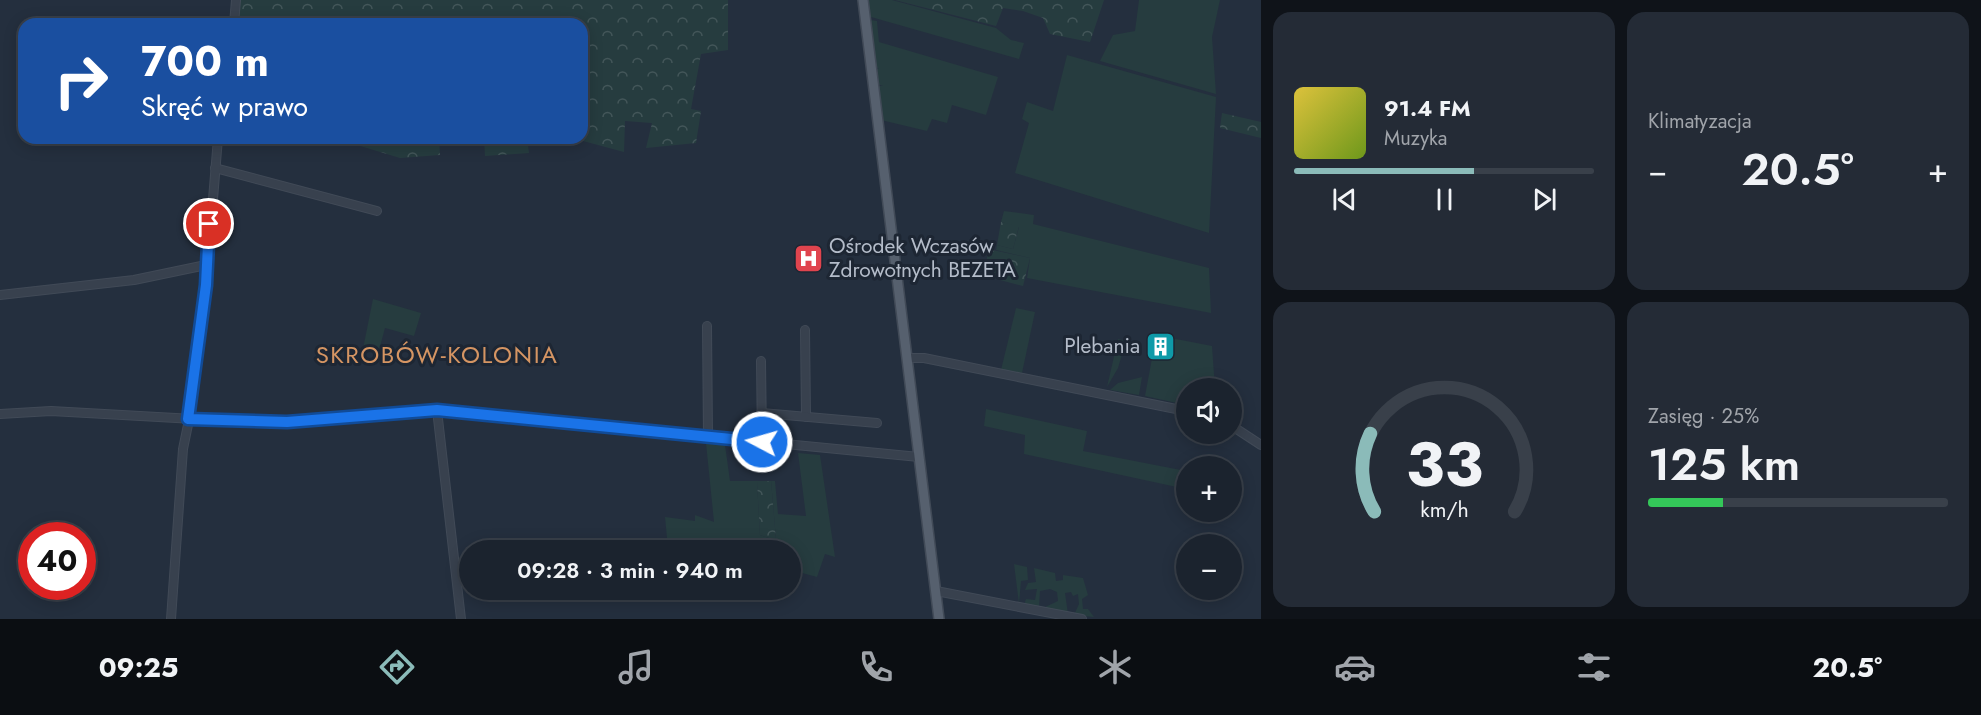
<!DOCTYPE html>
<html lang="pl">
<head>
<meta charset="utf-8">
<style>
  body { margin:0; font-family:Jost,sans-serif; background:#242b36; color:#f1f3f6; height:100vh; display:flex; flex-direction:column; font-size:22px; white-space:nowrap }
  * { box-sizing:border-box; margin:0 }
  p { font-size:20px; color:#a0a4aa }
  .icon { flex:none; width:33px; height:33px; fill:none; stroke:currentColor; stroke-width:2; stroke-linecap:round; stroke-linejoin:round }
  .map { position:relative; flex:1; overflow:hidden }
  .drawer { display:flex; flex-direction:column; gap:12px; padding:12px; background:#0f1319; width:720px }
  .drawer>* { flex:none }
  .guide { position:absolute; left:18px; top:18px; width:570px; height:126px; border-radius:18px; box-shadow:0 3px 15px #0003,0 0 0 2px #39404a; background:#1a4fa0; color:#fff; overflow:hidden }
  .controls { position:absolute; left:1176px; top:378px; display:grid; gap:12px }
  .controls a { display:grid; place-items:center; width:66px; height:66px; border-radius:50%; background:#1b232e; box-shadow:0 3px 15px #0003,0 0 0 2px #39404a; font-size:30px }
  .speed { position:absolute; left:18px; top:522px; display:flex; gap:12px; font-size:30px; font-weight:700; text-align:center }
  .speed>* { display:grid; place-content:center; width:78px; height:78px; border-radius:50%; background:#1b232e; box-shadow:0 3px 15px #0003,0 0 0 2px #39404a; line-height:1 }
  .speed .limit { border:9px solid #d22; background:#fff; color:#111 }
  .pin { position:absolute; display:grid; place-items:center; width:51px; height:51px; color:#fff; margin:-26px; border:3px solid #fff; border-radius:50%; box-shadow:0 2px 6px #0007 }
  .me { position:absolute; width:66px; margin:-33px; rotate:276deg; stroke-linejoin:round; filter:drop-shadow(0 0 4px #0008) }
  .turn { display:flex; align-items:center; gap:21px; height:126px; padding:0 24px; font-size:27px }
  .turn .icon { width:78px; height:78px; stroke-width:2.5 }
  .turn b { display:block; font-size:42px; line-height:51px }
  .big { font-size:45px; font-weight:600; line-height:1.1 }
  .drawer .card { flex:1; display:flex; flex-direction:column; justify-content:center; gap:9px; min-width:0; padding:0 21px; border-radius:18px; background:#242b36 }
  .drawer .dial { align-items:center; gap:0 }
  .dial svg { height:156px; overflow:visible; fill:none; stroke:#39404a; stroke-width:7; stroke-linecap:round; text-anchor:middle }
  .dial text { fill:#f1f3f6; stroke:none }
  .song { display:flex; align-items:center; gap:18px }
  .cover { width:72px; height:72px; border-radius:9px; background:linear-gradient(135deg,hsl(50 70% 55%),hsl(80 70% 35%)) }
  .played { height:6px; border-radius:3px; background:linear-gradient(90deg,#8bbbb9 60%,#39404a 60%) }
  .keys { display:flex; justify-content:space-around; direction:ltr }
  .heat { display:flex; justify-content:space-between; align-items:center; font-size:33px; direction:ltr }
  .charge { height:9px; border-radius:4px; background:linear-gradient(90deg,#34c759 25%,#39404a 0) }
  .drawer .tiles { flex:1; display:grid; gap:12px; grid-template-columns:repeat(2,1fr) }
  .trip { position:absolute; left:459px; top:540px; width:342px; height:60px; border-radius:30px; background:#1b232e; box-shadow:0 3px 15px #0003,0 0 0 2px #39404a; font-weight:600; line-height:60px; text-align:center }
  .dock { display:flex; height:96px; justify-content:space-around; align-items:center; background:#0b0e12; color:#a0a4aa }
  .dock .icon { width:42px; height:42px }
  .dock .current { color:#8bbbb9 }
  .dock b { font-size:27px; color:#f1f3f6 }
  main { display:flex; flex:1; min-height:0 }
  .map>svg:first-child { display:block }
</style>
</head>
<body>
<main>
<div class="map">
<svg width="1261" height="619" viewBox="0 0 1261 619">
  <defs>
    <pattern id="forest-crowns" width="20" height="18" patternUnits="userSpaceOnUse" patternTransform="scale(1.5)"><rect width="20" height="18" fill="#263c3f"/><path d="M2 6a3 3 0 1 1 6 0M12 15a3 3 0 1 1 6 0" fill="none" stroke="#435659"/></pattern>
  </defs>
  <rect width="100%" height="100%" fill="#242f3e"/>
  <!-- green -->
  <g fill="#263c3f">
    <polygon points="866,0 892,0 996,28 1011,40 1024,43 1019,59 871,17"/>
    <polygon points="1139,0 1220,0 1212,37 1216,94 1100,61 1113,35 1135,31"/>
    <polygon points="870,20 877,21 879,42 998,77 986,115 952,105 947,123 932,119 927,131 881,120 877,86 883,86 877,84 875,69 879,69 874,66"/>
    <polygon points="1067,55 1216,97 1209,233 1015,173 1029,123 1022,119 1027,102 1053,111"/>
    <polygon points="1004,211 1034,215 1033,224 1209,268 1211,313 1027,278 1030,258 996,250 997,245 1013,249 1019,227 1001,222"/>
    <polygon points="373,299 421,313 414,336 385,328 378,354 363,349"/>
    <polygon points="1016,308 1035,312 1022,373 1001,370"/>
    <polygon points="1171,338 1212,346 1215,388 1186,388 1186,405 1145,396 1153,353 1167,353"/>
    <polygon points="1118,339 1126,341 1118,368 1107,387"/>
    <polygon points="1142,377 1139,395 1110,390 1118,383"/>
    <polygon points="986,409 1087,431 1083,451 1186,471 1186,489 1024,454 1025,435 984,426"/>
    <polygon points="706,443 725,445 730,481 757,481 760,535 776,540 771,481 775,481 778,514 806,516 798,453 820,455 835,557 825,554 817,577 791,570 790,550 715,550 667,538 665,517 695,521 695,515 714,522"/>
    <polygon points="1014,564 1027,567 1028,580 1021,581 1019,604"/>
    <polygon points="1034,568 1055,573 1056,581 1063,580 1063,575 1083,578 1088,595 1082,599 1083,609 1088,609 1094,617 1074,615 1079,604 1078,594 1073,596 1071,592 1065,593 1068,614 1043,608 1058,601 1057,592 1050,589 1040,591 1039,608 1024,605 1026,599 1035,600 1037,589 1025,590 1028,583 1036,582"/>
  </g>
  <!-- forest -->
  <g fill="url(#forest-crowns)">
    <polygon points="238,0 728,0 728,50 701,54 691,109 701,111 696,143 646,148 652,123 625,121 624,152 572,138 582,138 582,24 236,24"/>
    <polygon points="895,0 1104,0 1090,42 1050,34 1043,18 1023,11 1003,8 996,26"/>
    <polygon points="1222,113 1261,122 1261,138 1220,128"/>
    <polygon points="334,138 439,138 440,155 400,158"/>
    <polygon points="484,138 527,138 529,153 485,156"/>
    <polygon points="1001,222 1019,226 1013,249 997,245"/>
    <polygon points="988,249 1030,258 1023,286 985,276"/>
    <polygon points="757,481 771,481 776,540 760,535"/>
  </g>
  <g fill="none" stroke-linecap="round" stroke-linejoin="round">
    <defs>
      <g id="minor">
        <polyline points="234,24 236,0"/>
        <polyline points="215,168 377,211"/>
        <polyline points="0,295 134,280 206,265"/>
        <polyline points="707,326 708,437"/>
        <polyline points="805,330 806,417"/>
        <polyline points="907,358 924,358 1186,411"/>
        <polyline points="761,361 762,442"/>
        <polyline points="437,410 461,619"/>
        <polyline points="761,413 877,423"/>
        <polyline points="0,414 51,411 265,423 437,410 919,457"/>
        <polyline points="1232,426 1261,445"/>
        <polyline points="936,591 1082,619"/>
        <polyline points="171,619 183,449 190,415 206,285 218,138"/>
      </g>
      <polyline id="major" points="863,0 939,619"/>
    </defs>
    <!-- minor casing -->
    <use href="#minor" stroke="#414a57" stroke-width="10"/>
    <!-- major casing -->
    <use href="#major" stroke="#414a57" stroke-width="12"/>
    <!-- minor -->
    <use href="#minor" stroke="#38414e" stroke-width="8"/>
    <!-- major -->
    <use href="#major" stroke="#56606e" stroke-width="9"/>
  </g>
  <g fill="none" stroke-linecap="round" stroke-linejoin="round">
    <defs>
      <polyline id="route" points="209,224 206,285 188,419 287,422 437,410 762,442"/>
    </defs>
    <!-- route casing -->
    <use href="#route" stroke="#114b97" stroke-width="15"/>
    <!-- route -->
    <use href="#route" stroke="#1a73e8" stroke-width="10"/>
  </g>
  <!-- icons -->
  <defs>
    <symbol id="hospital-square" viewBox="-11 -11 22 22"><rect x="-9" y="-9" width="18" height="18" rx="4" fill="#e0444e" stroke="#1d2633"/><path d="M-5-5h3v3.5h4V-5h3V5h-3V1.5h-4V5h-3Z" fill="#fff"/></symbol>
    <symbol id="building-square" viewBox="-11 -11 22 22"><rect x="-9" y="-9" width="18" height="18" rx="4" fill="#0f9aa8" stroke="#1d2633"/><path d="M-4-6H4V6H1V3H-1V6H-4ZM-2.5-4.3h1.7v1.8h-1.7ZM.8-4.3h1.7v1.8H.8ZM-2.5-1h1.7V.8h-1.7ZM.8-1h1.7V.8H.8Z" fill="#fff"/></symbol>
  </defs>
  <g fill-rule="evenodd">
    <use href="#hospital-square" x="792" y="242" width="33" height="33"/>
    <use href="#building-square" x="1144" y="330" width="33" height="33"/>
  </g>
  <g text-anchor="middle" dominant-baseline="central" stroke-width="6" stroke-linejoin="round" paint-order="stroke">
    <!-- poi labels -->
    <g font-size="21" fill="#b4bcc9" stroke="#1d2633" text-anchor="start">
      <text x="829" y="246">Ośrodek Wczasów<tspan x="829" dy="24">Zdrowotnych BEZETA</tspan></text>
      <text x="1140" y="346" text-anchor="end">Plebania</text>
    </g>
    <!-- quarter labels -->
    <g font-size="24" letter-spacing="1.5" fill="#d59563" stroke="#1d2633">
      <text x="437" y="354">SKROBÓW-KOLONIA</text>
    </g>
  </g>
</svg>
<div class="controls">
<a><svg class="icon" aria-label="sound" viewBox="0 0 24 24"><path d="M4 9h4l5-4v14l-5-4H4zM17 9q2 3 0 6"/></svg></a>
<a>+</a>
<a>−</a>
</div>
<div class="speed"><div class="limit">40</div></div>
<div class="pin" style="left:209px;top:224px;background:#d93025"><svg class="icon" aria-label="arrive" viewBox="0 0 24 24"><path d="M6 21V4h12l-3 4 3 4H6"/></svg></div>
<svg class="me" style="left:762px;top:442px" viewBox="-20 -20 40 40"><circle r="17" fill="#1a73e8" stroke="#fff" stroke-width="3"/><path d="M0-11L8 9 0 5-8 9z" fill="#fff"/></svg>
<div class="trip">09:28 · 3 min · 940 m</div>
<div class="guide">
<div class="turn"><svg class="icon" aria-label="right" viewBox="0 0 24 24"><path d="M7 20v-9h11M14 6l5 5-5 5"/></svg><div><b>700 m</b>Skręć w prawo</div></div>
</div>
</div>
<section class="drawer">
<div class="tiles">
<div class="card">
<div class="song"><i class="cover"></i><div><b>91.4 FM</b><p>Muzyka</p></div></div>
<div class="played"></div>
<div class="keys"><svg class="icon" aria-label="previous" viewBox="0 0 24 24"><path d="M18 5L8 12l10 7zM5 5v14"/></svg><svg class="icon" aria-label="pause" viewBox="0 0 24 24"><path d="M8 5v14M16 5v14"/></svg><svg class="icon" aria-label="next" viewBox="0 0 24 24"><path d="M6 5l10 7-10 7zM19 5v14"/></svg></div>
</div>
<div class="card"><p>Klimatyzacja</p>
<div class="heat"><a>−</a><b class="big">20.5°</b><a>+</a></div>
</div>
<div class="card dial"><svg viewBox="0 0 100 80">
<path d="M14 69A42 42 0 1 1 86 69"/>
<path d="M14 69A42 42 0 0 1 12 29" stroke="#8bbbb9"/>
<text x="50" y="56" font-size="32" font-weight="700">33</text>
<text x="50" y="72" font-size="11">km/h</text>
</svg></div>
<div class="card"><p>Zasięg · 25%</p><b class="big">125 km</b><div class="charge"></div></div>
</div>
</section>
</main>
<nav class="dock">
<b>09:25</b>
<svg class="icon current" aria-label="directions" viewBox="0 0 24 24"><path d="M12 3l9 9-9 9-9-9zM9 14v-3h6M13 9l2 2-2 2"/></svg>
<svg class="icon" aria-label="music" viewBox="0 0 24 24"><path d="M9 18V5l10-2v13"/><circle cx="6" cy="18" r="3"/><circle cx="16" cy="16" r="3"/></svg>
<svg class="icon" aria-label="phone" viewBox="0 0 24 24"><path d="M5 4h4l2 5-3 2q2 4 5 5l2-3 5 2v4C11 20 4 13 5 4z"/></svg>
<svg class="icon" aria-label="climate" viewBox="0 0 24 24"><path d="M12 3v18M4 7l16 10M4 17L20 7"/></svg>
<svg class="icon" aria-label="car" viewBox="0 0 24 24"><path d="M5 17H2v-5l4-1 3-4h7l3 4 3 1v5h-3M9 17h6M6 11h13"/><circle cx="7" cy="17" r="2"/><circle cx="17" cy="17" r="2"/></svg>
<svg class="icon" aria-label="filters" viewBox="0 0 24 24"><path d="M4 7h16M4 17h16"/><circle cx="9" cy="7" r="2"/><circle cx="15" cy="17" r="2"/></svg>
<b>20.5°</b>
</nav>
</body>
</html>
